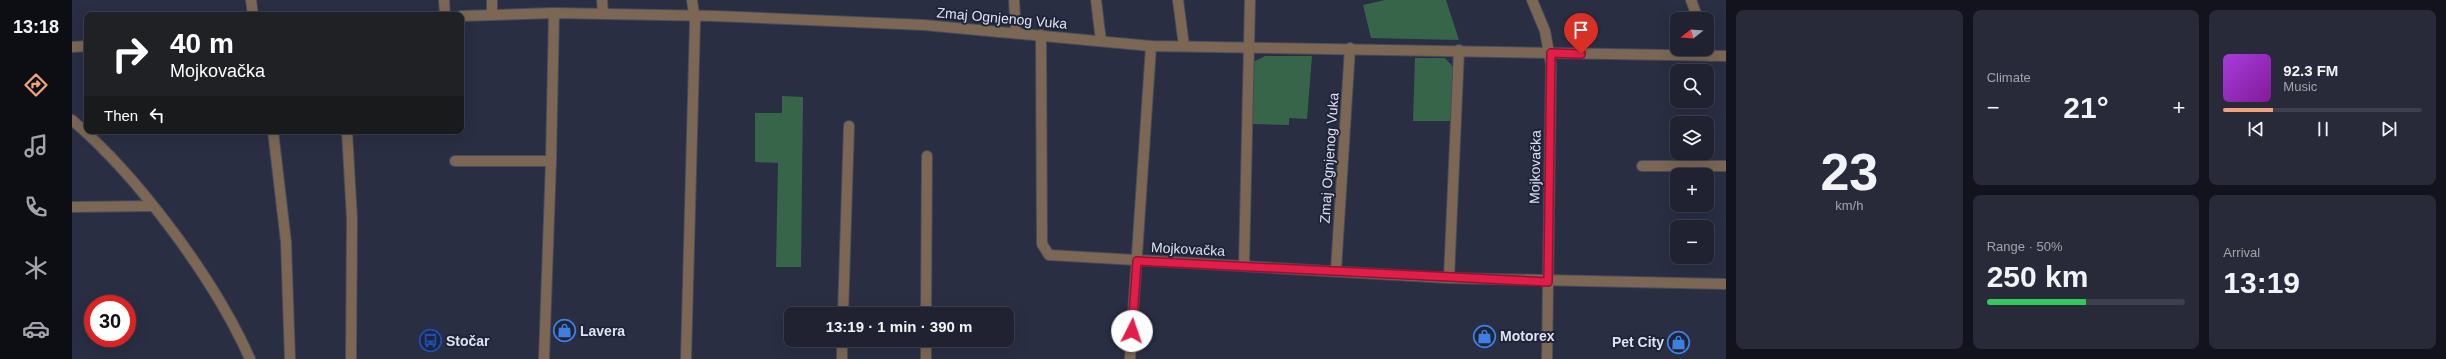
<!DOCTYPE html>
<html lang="en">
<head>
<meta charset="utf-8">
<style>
  body { margin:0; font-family:Arial,sans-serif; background:#282a3a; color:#f1f3f6; height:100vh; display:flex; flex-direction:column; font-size:15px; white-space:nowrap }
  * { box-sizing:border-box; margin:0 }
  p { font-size:13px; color:#a2a4ac }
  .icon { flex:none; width:22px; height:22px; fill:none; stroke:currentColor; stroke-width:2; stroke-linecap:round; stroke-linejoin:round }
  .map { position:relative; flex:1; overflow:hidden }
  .panel { display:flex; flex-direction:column; gap:10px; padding:10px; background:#12131c; width:720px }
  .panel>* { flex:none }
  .top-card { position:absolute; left:12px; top:12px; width:380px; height:122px; border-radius:8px; box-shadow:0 4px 16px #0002,0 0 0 1px #3d3f4d; background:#202124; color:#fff; overflow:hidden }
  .needle { width:26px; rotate:253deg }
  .tools { position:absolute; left:1598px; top:12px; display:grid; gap:8px }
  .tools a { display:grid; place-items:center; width:44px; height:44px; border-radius:8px; background:#202232; box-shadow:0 4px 16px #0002,0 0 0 1px #3d3f4d; font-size:20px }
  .speed { position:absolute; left:12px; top:295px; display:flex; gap:8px; font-size:20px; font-weight:700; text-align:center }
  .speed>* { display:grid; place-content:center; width:52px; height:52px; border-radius:50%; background:#202232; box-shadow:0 4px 16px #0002,0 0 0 1px #3d3f4d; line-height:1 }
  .speed .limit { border:6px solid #d22; background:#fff; color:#111 }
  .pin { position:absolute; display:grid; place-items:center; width:34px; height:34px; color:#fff; margin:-41px -17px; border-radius:50% 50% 50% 0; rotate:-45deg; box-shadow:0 0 4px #0007 }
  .pin .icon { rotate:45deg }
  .me { position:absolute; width:44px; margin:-22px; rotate:4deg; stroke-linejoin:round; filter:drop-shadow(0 0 3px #0008) }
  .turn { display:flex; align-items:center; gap:14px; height:84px; padding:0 20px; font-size:18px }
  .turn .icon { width:52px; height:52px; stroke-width:2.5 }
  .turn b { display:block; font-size:28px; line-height:34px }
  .then { display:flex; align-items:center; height:38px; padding:0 20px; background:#0003; gap:8px; font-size:15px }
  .big { font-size:30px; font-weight:800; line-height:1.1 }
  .panel .tile { flex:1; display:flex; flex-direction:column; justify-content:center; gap:6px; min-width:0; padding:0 14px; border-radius:8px; background:#282a3a }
  .panel .dial { align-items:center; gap:0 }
  .dial b { font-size:52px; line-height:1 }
  .song { display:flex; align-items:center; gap:12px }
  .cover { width:48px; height:48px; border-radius:6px; background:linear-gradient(135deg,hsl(280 70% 55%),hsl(290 70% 35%)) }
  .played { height:4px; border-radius:2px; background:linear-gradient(90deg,#f0a27a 25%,#3d3f4d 25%) }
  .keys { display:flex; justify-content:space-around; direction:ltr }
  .heat { display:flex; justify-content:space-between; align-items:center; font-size:22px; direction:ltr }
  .charge { height:6px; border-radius:3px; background:linear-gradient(90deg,#34c759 50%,#3d3f4d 0) }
  .panel .tiles { flex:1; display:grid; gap:10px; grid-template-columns:repeat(3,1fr) }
  .tile:first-child { grid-row:span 2 }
  .trip { position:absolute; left:712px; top:307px; width:230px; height:40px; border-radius:8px; background:#202232; box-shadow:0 4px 16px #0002,0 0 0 1px #3d3f4d; font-weight:800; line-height:40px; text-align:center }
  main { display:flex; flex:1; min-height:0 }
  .tabs { display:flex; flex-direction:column; width:72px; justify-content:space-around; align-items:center; background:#0d0e14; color:#a2a4ac }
  .tabs .icon { width:28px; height:28px }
  .tabs .selected { color:#f0a27a }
  .tabs b { font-size:18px; color:#f1f3f6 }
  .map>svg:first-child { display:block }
</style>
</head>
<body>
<main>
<nav class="tabs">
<b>13:18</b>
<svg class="icon selected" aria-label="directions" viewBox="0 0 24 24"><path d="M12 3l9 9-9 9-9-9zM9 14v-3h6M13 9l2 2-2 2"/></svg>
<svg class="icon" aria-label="music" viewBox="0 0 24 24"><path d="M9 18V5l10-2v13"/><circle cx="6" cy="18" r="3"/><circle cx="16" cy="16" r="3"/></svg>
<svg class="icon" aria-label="phone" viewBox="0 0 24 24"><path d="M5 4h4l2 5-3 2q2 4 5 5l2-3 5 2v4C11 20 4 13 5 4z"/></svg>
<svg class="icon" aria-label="climate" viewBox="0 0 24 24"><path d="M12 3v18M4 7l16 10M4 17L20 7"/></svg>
<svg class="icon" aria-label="car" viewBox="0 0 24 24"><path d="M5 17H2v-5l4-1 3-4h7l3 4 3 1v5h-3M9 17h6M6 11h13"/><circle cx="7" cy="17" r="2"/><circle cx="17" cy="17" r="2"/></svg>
</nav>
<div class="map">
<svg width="1654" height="359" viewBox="0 0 1654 359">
  <rect width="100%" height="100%" fill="#2a2e43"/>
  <!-- green -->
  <g fill="#376549">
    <polygon points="1313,0 1374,0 1387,40 1299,38 1291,5"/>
    <polygon points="1193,56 1240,56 1235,119 1217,118 1217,125 1180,124 1181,62"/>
    <polygon points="1343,58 1373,58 1382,68 1380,121 1341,121"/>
    <polygon points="710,96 731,97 729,267 704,267 706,163 683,162 683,113 710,113"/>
  </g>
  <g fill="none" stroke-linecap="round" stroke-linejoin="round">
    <defs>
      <g id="minor">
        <polyline points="179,0 181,15"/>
        <polyline points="372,0 373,15"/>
        <polyline points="420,0 420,15"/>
        <polyline points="530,0 531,13"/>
        <polyline points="942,0 944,33"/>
        <polyline points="1024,0 1029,41"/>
        <polyline points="1106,0 1112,46"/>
        <polyline points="1460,0 1473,31 1479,64 1475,359"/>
        <polyline points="1619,0 1626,19"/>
        <polyline points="389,16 482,13 643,16 852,25 1079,46 1654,56"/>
        <polyline points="969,35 970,244 977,255 1377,278 1654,284"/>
        <polyline points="1635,44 1639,56"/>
        <polyline points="0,47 15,46"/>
        <path d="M0,120C66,176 143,280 178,359"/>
        <polyline points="201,131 214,242 218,359"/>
        <polyline points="275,131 280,219 279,359"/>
        <polyline points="383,161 479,161"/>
        <polyline points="1570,166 1654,166"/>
        <polyline points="0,207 81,206"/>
        <polyline points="1172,266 1178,0"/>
        <polyline points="1264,270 1278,48"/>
        <polyline points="1377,278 1387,50"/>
        <polyline points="771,314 777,126"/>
        <polyline points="854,314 855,156"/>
        <polyline points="472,359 479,161 482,13"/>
        <polyline points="614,359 623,22 620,0"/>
        <polyline points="770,359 770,340"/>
        <polyline points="854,359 854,340"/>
        <polyline points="1058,359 1079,46"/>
      </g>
    </defs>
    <!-- minor casing -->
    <use href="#minor" stroke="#474b5f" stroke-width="12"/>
    <!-- minor -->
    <use href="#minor" stroke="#7b6753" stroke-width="10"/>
  </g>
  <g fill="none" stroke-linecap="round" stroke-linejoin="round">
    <defs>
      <polyline id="route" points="1060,331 1065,261 1476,282 1479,53 1509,54"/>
    </defs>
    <!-- route casing -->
    <use href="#route" stroke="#92132f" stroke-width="10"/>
    <!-- route -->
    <use href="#route" stroke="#e11d48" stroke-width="7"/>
  </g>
  <!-- icons -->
  <defs>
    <symbol id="shop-ring" viewBox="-11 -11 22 22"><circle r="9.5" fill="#202439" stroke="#3f7fe0" stroke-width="1.5"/><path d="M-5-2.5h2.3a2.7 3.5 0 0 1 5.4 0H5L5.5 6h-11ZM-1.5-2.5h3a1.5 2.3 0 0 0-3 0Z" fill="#3f7fe0"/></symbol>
    <symbol id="bus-ring" viewBox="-11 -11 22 22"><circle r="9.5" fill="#202439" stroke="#1a4fb4" stroke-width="1.5"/><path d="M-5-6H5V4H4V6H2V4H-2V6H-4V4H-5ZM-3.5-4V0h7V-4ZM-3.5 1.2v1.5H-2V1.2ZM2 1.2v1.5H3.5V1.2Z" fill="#1a4fb4"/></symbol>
  </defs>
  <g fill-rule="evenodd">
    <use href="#shop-ring" x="480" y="318" width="25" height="25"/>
    <use href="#shop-ring" x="1400" y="324" width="25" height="25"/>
    <use href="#bus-ring" x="346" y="328" width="25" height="25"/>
    <use href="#shop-ring" x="1594" y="330" width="25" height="25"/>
  </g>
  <g text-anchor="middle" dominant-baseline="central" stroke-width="4" stroke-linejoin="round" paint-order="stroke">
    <!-- street labels -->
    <g font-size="14" fill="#dfe2f0" stroke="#202439">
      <text transform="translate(930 18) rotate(5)">Zmaj Ognjenog Vuka</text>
      <text transform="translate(1257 158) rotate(-86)">Zmaj Ognjenog Vuka</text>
      <text transform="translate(1463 167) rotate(-89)">Mojkovačka</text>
      <text transform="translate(1116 249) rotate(3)">Mojkovačka</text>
    </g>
    <!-- poi labels -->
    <g font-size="14" font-weight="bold" fill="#dfe2f0" stroke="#202439" text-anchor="start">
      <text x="508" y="331">Lavera</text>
      <text x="1428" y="336">Motorex</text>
      <text x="374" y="341">Stočar</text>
      <text x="1592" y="342" text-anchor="end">Pet City</text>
    </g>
  </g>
</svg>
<div class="tools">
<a><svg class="needle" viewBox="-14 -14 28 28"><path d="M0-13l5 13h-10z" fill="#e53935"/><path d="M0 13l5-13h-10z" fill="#a2a4ac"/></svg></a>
<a><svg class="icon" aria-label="search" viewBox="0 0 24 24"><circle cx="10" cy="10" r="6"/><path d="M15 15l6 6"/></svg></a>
<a><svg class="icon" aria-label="layers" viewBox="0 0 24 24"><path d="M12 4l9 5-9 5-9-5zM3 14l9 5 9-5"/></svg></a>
<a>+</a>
<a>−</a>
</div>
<div class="speed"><div class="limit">30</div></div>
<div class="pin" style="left:1509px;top:54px;background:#d93025"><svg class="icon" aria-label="arrive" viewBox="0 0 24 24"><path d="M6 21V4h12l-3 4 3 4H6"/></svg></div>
<svg class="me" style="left:1060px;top:331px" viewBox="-20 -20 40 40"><circle r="19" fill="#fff"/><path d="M0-13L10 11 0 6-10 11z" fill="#e11d48"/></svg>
<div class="trip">13:19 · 1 min · 390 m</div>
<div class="top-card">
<div class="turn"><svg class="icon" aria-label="right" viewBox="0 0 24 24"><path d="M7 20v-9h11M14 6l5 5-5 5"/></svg><div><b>40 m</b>Mojkovačka</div></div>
<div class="then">Then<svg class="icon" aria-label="left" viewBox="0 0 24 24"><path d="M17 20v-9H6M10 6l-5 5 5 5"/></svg></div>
</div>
</div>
<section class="panel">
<div class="tiles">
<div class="tile dial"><b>23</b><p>km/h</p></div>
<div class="tile"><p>Climate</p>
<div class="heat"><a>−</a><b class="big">21°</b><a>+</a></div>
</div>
<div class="tile">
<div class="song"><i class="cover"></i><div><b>92.3 FM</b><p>Music</p></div></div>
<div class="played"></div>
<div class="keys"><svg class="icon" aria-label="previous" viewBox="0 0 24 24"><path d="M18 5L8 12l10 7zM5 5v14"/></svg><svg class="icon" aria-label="pause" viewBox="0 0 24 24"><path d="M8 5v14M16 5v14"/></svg><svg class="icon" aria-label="next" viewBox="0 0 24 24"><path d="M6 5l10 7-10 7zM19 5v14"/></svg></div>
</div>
<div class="tile"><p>Range · 50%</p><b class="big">250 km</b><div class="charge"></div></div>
<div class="tile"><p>Arrival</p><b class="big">13:19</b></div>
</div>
</section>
</main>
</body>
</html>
